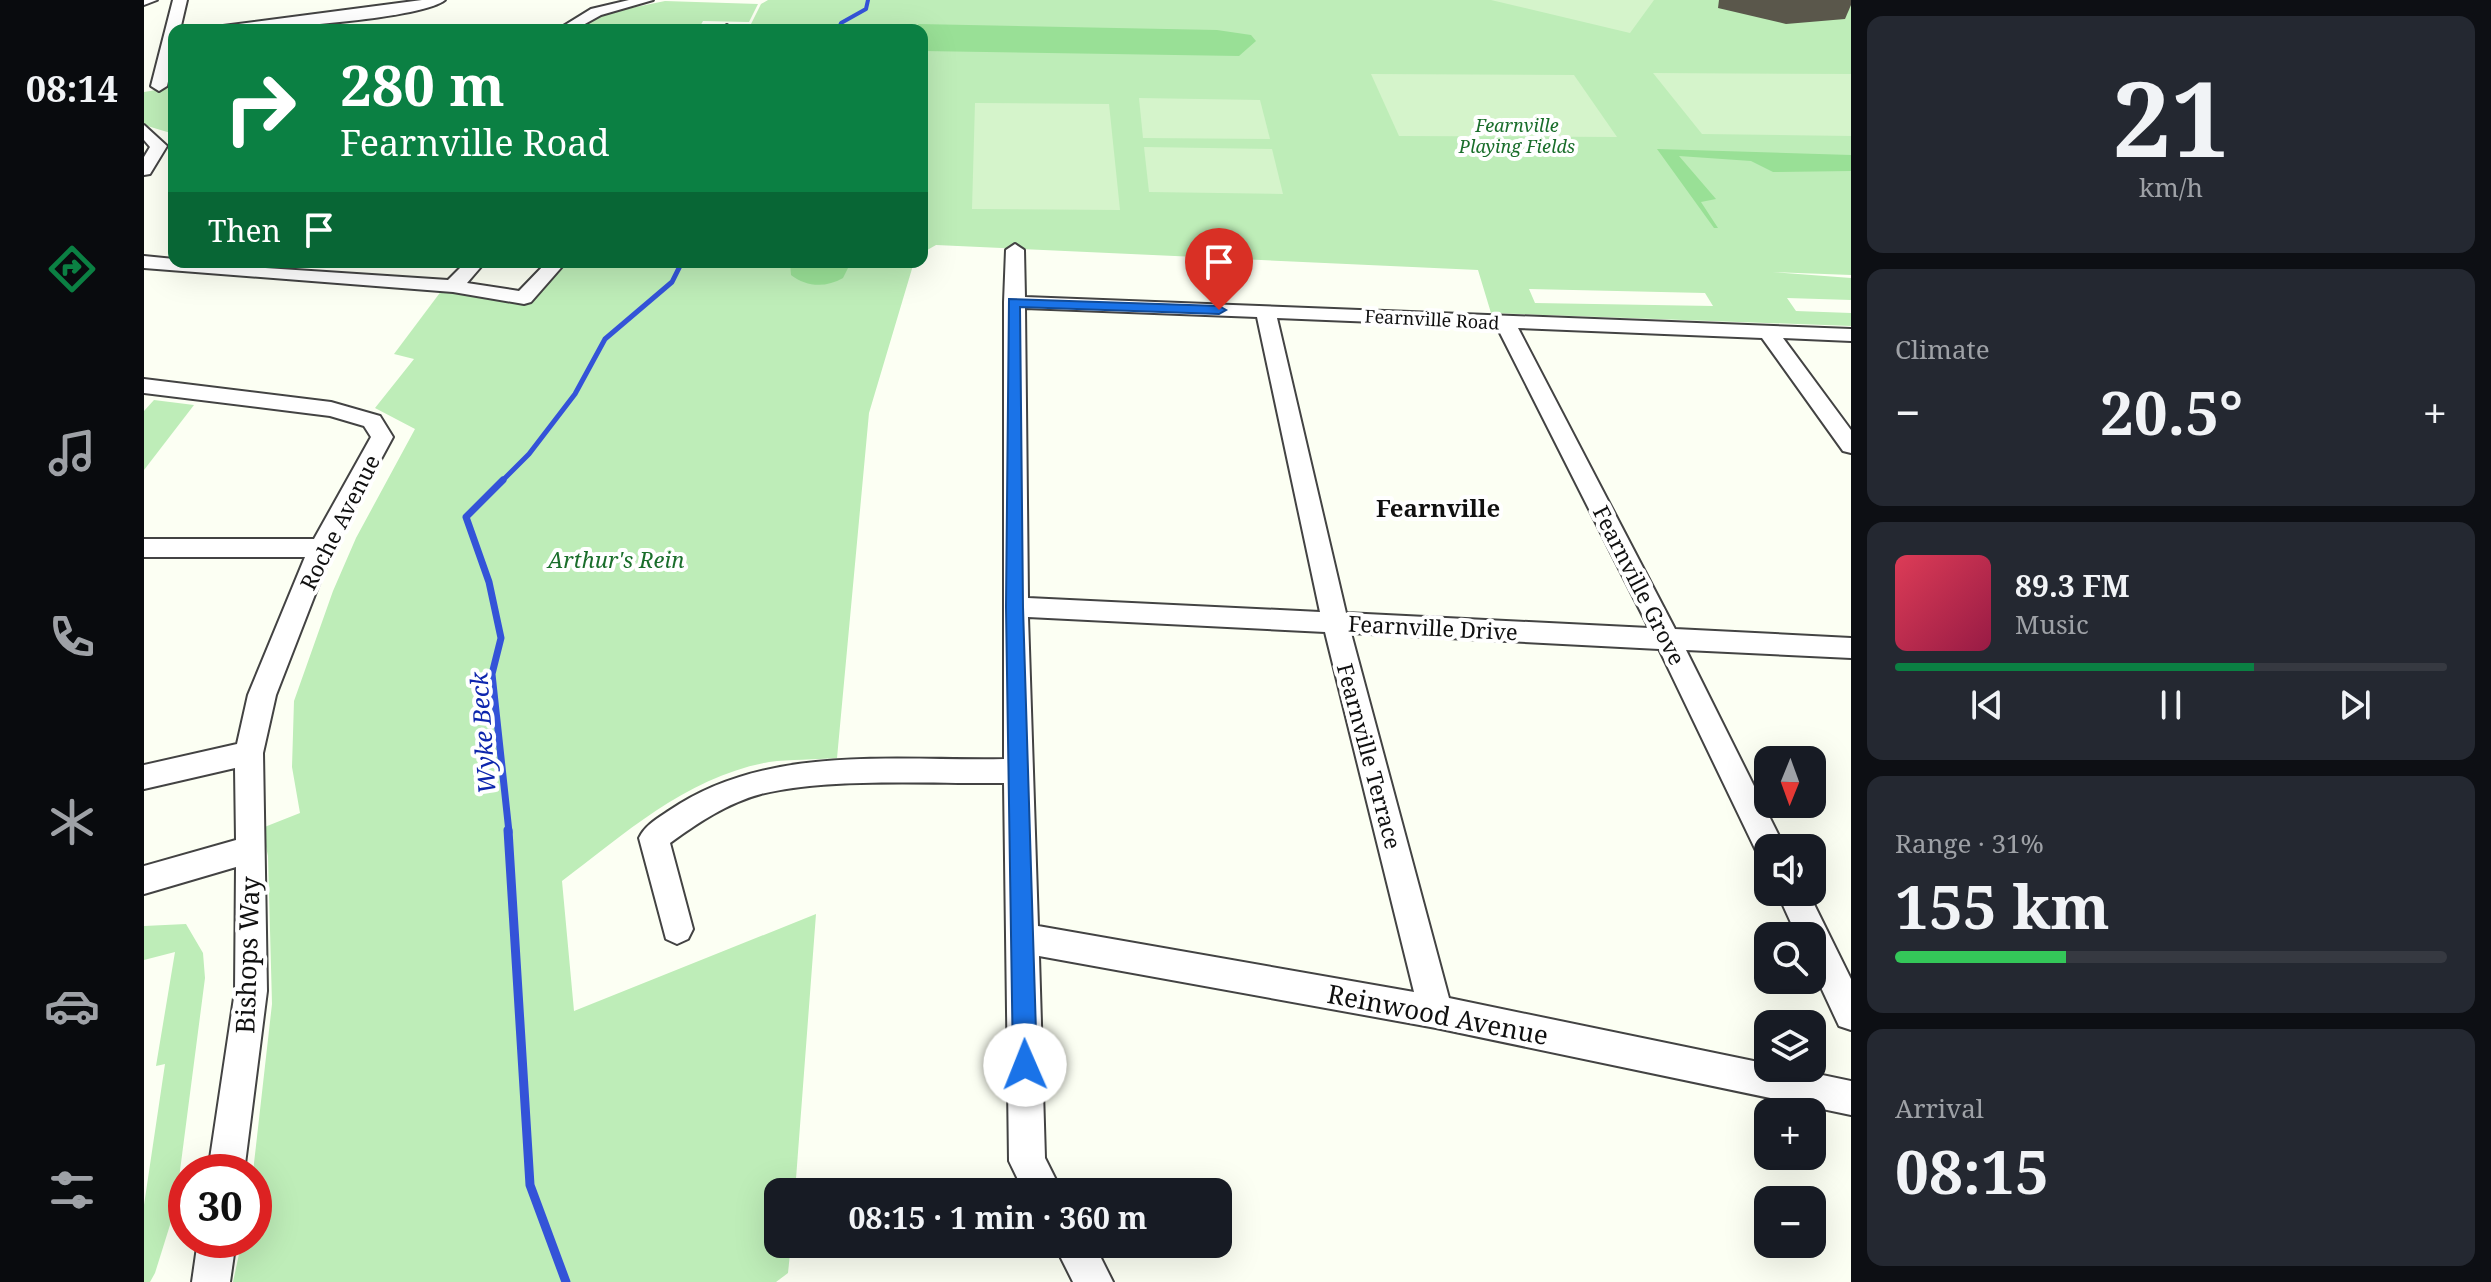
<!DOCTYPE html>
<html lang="en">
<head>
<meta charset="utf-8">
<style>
  body { margin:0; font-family:"Noto Serif",serif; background:#242831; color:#f1f3f6; height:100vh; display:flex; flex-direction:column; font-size:30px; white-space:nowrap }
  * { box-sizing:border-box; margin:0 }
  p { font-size:26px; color:#9ea1a6 }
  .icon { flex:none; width:44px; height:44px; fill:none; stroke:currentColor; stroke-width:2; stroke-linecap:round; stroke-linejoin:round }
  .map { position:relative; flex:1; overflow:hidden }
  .details { display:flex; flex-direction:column; gap:16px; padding:16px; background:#0d0f14; width:640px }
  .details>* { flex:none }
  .top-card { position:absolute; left:24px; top:24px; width:760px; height:244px; border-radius:16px; box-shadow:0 8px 32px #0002; background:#0b8043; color:#fff; overflow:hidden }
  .needle { width:52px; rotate:181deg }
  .fabs { position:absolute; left:1610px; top:746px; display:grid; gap:16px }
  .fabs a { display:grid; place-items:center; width:72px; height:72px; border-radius:16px; background:#171b24; box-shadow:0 8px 32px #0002; font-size:40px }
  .speed { position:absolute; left:24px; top:1154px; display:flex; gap:16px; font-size:40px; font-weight:700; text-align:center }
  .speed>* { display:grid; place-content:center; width:104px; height:104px; border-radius:50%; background:#171b24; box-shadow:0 8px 32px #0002; line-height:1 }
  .speed .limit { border:12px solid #d22; background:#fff; color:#111 }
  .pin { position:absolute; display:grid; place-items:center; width:68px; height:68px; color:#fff; margin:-82px -34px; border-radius:50% 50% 50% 0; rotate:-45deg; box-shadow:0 0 8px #0007 }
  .pin .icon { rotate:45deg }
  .me { position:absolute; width:88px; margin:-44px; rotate:359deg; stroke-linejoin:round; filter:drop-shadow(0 0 6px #0008) }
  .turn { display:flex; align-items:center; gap:28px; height:168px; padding:0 40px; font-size:36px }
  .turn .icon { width:104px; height:104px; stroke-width:2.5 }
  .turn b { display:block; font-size:56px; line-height:68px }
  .then { display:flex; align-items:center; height:76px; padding:0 40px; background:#0003; gap:16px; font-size:30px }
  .big { font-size:60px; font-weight:700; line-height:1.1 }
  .details .widget { flex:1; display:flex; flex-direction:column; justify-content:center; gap:12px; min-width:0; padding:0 28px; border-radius:16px; background:#242831 }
  .details .dial { align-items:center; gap:0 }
  .dial b { font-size:104px; line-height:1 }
  .song { display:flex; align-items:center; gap:24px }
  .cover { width:96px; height:96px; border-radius:12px; background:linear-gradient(135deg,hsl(350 70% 55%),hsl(340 70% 35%)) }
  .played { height:8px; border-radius:4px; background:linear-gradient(90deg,#0b8043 65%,#363941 65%) }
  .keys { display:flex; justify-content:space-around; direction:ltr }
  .heat { display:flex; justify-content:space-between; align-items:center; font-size:44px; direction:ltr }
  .charge { height:12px; border-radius:6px; background:linear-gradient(90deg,#34c759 31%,#363941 0) }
  .trip { position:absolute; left:620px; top:1178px; width:468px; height:80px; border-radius:16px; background:#171b24; box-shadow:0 8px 32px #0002; font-weight:700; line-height:80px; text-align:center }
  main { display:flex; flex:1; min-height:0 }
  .menu { display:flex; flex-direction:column; width:144px; justify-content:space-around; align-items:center; background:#090b0e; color:#9ea1a6 }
  .menu .icon { width:56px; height:56px }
  .menu .current { color:#0b8043 }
  .menu b { font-size:36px; color:#f1f3f6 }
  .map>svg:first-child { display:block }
</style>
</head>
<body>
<main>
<nav class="menu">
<b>08:14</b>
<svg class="icon current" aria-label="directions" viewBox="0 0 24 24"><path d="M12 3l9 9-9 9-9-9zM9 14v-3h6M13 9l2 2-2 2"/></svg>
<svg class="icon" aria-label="music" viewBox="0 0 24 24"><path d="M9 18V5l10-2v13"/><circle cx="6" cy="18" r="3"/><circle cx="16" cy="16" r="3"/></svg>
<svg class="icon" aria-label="phone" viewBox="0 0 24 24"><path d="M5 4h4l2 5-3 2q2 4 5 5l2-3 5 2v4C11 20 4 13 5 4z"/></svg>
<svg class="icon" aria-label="climate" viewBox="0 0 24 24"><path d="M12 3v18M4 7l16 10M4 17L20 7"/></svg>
<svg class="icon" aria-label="car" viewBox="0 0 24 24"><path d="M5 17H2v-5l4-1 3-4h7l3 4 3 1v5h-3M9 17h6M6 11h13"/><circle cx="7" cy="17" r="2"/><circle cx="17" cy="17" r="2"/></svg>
<svg class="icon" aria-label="filters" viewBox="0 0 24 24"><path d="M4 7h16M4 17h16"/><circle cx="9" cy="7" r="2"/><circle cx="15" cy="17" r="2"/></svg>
</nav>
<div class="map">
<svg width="1707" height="1282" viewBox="0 0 1707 1282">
  <rect width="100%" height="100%" fill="#fcfff3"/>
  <!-- green -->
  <g fill="#beedb8" fill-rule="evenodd">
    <path d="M624,0H1707V275L1628,272L1707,278V300L1643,298L1652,311L1707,313V326L1347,313L1334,270L792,245L778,253V30H604L617,4ZM1385,289L1561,293L1569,306L1391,303Z"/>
    <polygon points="521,1 614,4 605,22 559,21 554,30 429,30 458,14"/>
    <polygon points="30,87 30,134 0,125 0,92"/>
    <path d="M421,262H770L725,413L693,758C670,760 647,759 625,762C544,776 480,834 418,881L430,1011L672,914L651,1192H634V1244H647L644,1273L632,1282H89L98,1240H110L109,1172L128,1004L124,856L118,828L156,813L148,767L150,701L189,591L212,538L271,429L231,408L270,359L250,354L298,290L382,304Z"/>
    <polygon points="10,400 50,405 0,470 0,411"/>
    <polygon points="42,924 59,953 61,978 31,1209 11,1273 6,1282 0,1282 0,1205 21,1064 12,1066 31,952 0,960 0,926"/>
  </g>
  <!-- forest -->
  <g fill="#99e096">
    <polygon points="775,24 1073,30 1107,35 1112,41 1095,56 778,51 778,30 763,30"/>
    <polygon points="1513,149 1707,155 1707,171 1629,172 1607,161 1535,156 1572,199 1557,202 1574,228 1570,228"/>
    <path d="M646,262H707L699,278C682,288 662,287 647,275Z"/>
  </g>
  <!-- pitch -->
  <g fill="#d5f4cb">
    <polygon points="1347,0 1510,0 1486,33"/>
    <polygon points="1509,73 1707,74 1707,136 1558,134"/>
    <polygon points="1227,74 1430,75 1473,137 1255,136"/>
    <polygon points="995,98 1116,100 1126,139 999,138"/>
    <polygon points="831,103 965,104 976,210 828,209"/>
    <polygon points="1000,147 1128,149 1139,194 1005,192"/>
  </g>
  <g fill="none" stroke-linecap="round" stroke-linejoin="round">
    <!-- stream-far3 -->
    <polyline stroke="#3453d8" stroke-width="4" points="694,30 697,23 722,9 724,0"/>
    <!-- stream-far2 -->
    <polyline stroke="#3453d8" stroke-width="5" points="357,482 385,454 431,394 461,339 528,282 538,262"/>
    <!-- stream-far1 -->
    <polyline stroke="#3453d8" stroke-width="7" points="359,480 322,517 345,582 357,638 348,674 365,832"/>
    <!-- stream -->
    <polyline stroke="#3453d8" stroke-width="9" points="364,830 386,1185 422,1282"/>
  </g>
  <!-- building -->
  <polygon fill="#5a574b" points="1575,0 1707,0 1707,5 1701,19 1642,24 1574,8"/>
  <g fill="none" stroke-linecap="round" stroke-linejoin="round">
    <defs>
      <g id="minor">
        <polygon points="0,0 13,0 0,5"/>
        <polygon points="29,0 43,0 36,30 30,30 30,55 23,86 15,91 7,86"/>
        <path d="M278,0H301C276,20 111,30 72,30L79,26Z"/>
        <polygon points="485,0 509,0 457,15 430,30 413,30 447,9"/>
        <polygon points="583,25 589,30 575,30"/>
        <polygon points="0,125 23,146 6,174 0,175 0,157 6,147 0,140"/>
        <path d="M871,244L880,250L881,297L1707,329V341L1639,338L1707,430V453L1699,451L1618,338L1374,328L1531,629L1707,638V658L1542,650L1641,848H1624V861L1615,857L1515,649L1207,633L1305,998L1624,1064V1068H1645L1707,1081V1115L1292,1028L895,956L901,1158L918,1192H880L865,1161L860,783C788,784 685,777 617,794C583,803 554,823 526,843L549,929L544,939L533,944L522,939L495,838C501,825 514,818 526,810C623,744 749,761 860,759V302L862,250ZM881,308L1113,317L1176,612L884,598ZM1133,318L1353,327L1505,628L1202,613ZM884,617L1181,632L1270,992L894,926Z"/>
        <polygon points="0,256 30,259 30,262 304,280 322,262 341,262 323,283 375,291 403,262 422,262 387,302 380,304 309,292 0,268"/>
        <polygon points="0,379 187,402 236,416 249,437 189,548 132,695 119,753 123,991 100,1172 64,1172 91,991 92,867 0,894 0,866 92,840 91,768 0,789 0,765 93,744 104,695 161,557 0,557 0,539 170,539 227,437 220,426 186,416 0,393"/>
        <polygon points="1633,892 1664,892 1707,979 1707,1030 1695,1026 1668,968 1668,936 1653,936"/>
        <polygon points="54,1240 92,1240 86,1282 48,1282"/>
        <polygon points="910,1244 950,1244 969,1282 929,1282"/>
      </g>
    </defs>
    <!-- minor casing -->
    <use href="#minor" stroke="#434343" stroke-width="4"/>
    <!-- minor -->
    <use href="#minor" fill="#fff" fill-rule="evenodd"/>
  </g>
  <!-- route -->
  <polygon fill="#1a73e8" stroke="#114b97" stroke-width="2" points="865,299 1075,306 1082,310 1075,314 876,307 879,607 893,1065 890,1074 881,1077 873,1074 869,1065 862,607"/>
  <g text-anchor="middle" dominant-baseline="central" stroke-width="8" stroke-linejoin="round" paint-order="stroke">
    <!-- far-park labels -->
    <g font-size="18" font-style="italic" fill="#1a6e2b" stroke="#fff">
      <text x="1373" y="125">Fearnville<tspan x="1373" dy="21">Playing Fields</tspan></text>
    </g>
    <!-- far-street labels -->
    <g font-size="18" fill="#101010" stroke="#fff">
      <text transform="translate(1288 319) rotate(3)">Fearnville Road</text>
    </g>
    <!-- street labels -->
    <g font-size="22" fill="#101010" stroke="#fff">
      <text transform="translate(195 522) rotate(-63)">Roche Avenue</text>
      <text transform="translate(1496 585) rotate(63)">Fearnville Grove</text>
      <text transform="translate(1289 627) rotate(3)">Fearnville Drive</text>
      <text transform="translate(1226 756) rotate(75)">Fearnville Terrace</text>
    </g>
    <!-- park labels -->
    <g font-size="22" font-style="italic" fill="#1a6e2b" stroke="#fff">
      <text x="472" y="559">Arthur's Rein</text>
    </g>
    <!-- neighbourhood labels -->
    <g font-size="24" font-weight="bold" fill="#101010" stroke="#fff">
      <text x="1294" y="507">Fearnville</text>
    </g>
    <!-- water labels -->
    <g font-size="24" font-style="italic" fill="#0e26ad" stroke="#fff">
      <text transform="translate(338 733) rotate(-94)">Wyke Beck</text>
    </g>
    <!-- near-street labels -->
    <g font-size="26" fill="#101010" stroke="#fff">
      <text transform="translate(103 955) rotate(-88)">Bishops Way</text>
      <text transform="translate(1294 1014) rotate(11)">Reinwood Avenue</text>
    </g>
  </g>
</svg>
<div class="fabs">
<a><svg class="needle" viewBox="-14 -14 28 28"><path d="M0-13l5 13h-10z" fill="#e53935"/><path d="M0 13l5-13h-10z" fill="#9ea1a6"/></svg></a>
<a><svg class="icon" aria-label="sound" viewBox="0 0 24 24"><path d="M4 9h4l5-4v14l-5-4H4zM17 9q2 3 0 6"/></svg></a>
<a><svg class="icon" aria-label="search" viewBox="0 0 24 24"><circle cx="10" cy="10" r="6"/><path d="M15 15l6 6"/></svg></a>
<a><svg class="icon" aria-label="layers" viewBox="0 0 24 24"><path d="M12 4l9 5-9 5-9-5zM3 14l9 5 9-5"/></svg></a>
<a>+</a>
<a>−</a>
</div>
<div class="speed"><div class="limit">30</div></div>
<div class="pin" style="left:1075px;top:310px;background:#d93025"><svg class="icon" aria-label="arrive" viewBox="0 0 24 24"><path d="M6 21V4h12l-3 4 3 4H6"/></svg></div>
<svg class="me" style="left:881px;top:1065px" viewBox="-20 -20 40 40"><circle r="19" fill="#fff"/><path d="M0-13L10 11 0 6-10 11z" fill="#1a73e8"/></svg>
<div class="trip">08:15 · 1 min · 360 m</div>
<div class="top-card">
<div class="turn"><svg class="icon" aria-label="right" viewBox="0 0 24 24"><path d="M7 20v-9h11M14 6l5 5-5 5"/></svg><div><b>280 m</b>Fearnville Road</div></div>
<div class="then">Then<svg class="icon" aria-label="arrive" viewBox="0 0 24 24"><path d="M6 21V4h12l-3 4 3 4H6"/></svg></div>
</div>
</div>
<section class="details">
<div class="widget dial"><b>21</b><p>km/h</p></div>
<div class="widget"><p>Climate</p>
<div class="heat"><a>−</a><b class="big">20.5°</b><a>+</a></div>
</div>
<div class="widget">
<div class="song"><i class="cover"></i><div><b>89.3 FM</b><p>Music</p></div></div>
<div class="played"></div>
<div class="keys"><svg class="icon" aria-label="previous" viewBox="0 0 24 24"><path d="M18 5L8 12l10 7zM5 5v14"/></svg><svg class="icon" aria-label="pause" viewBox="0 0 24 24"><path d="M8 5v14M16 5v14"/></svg><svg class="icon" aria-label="next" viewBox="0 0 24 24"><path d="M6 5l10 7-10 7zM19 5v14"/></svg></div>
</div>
<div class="widget"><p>Range · 31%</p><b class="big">155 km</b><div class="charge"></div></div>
<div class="widget"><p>Arrival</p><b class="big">08:15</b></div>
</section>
</main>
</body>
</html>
